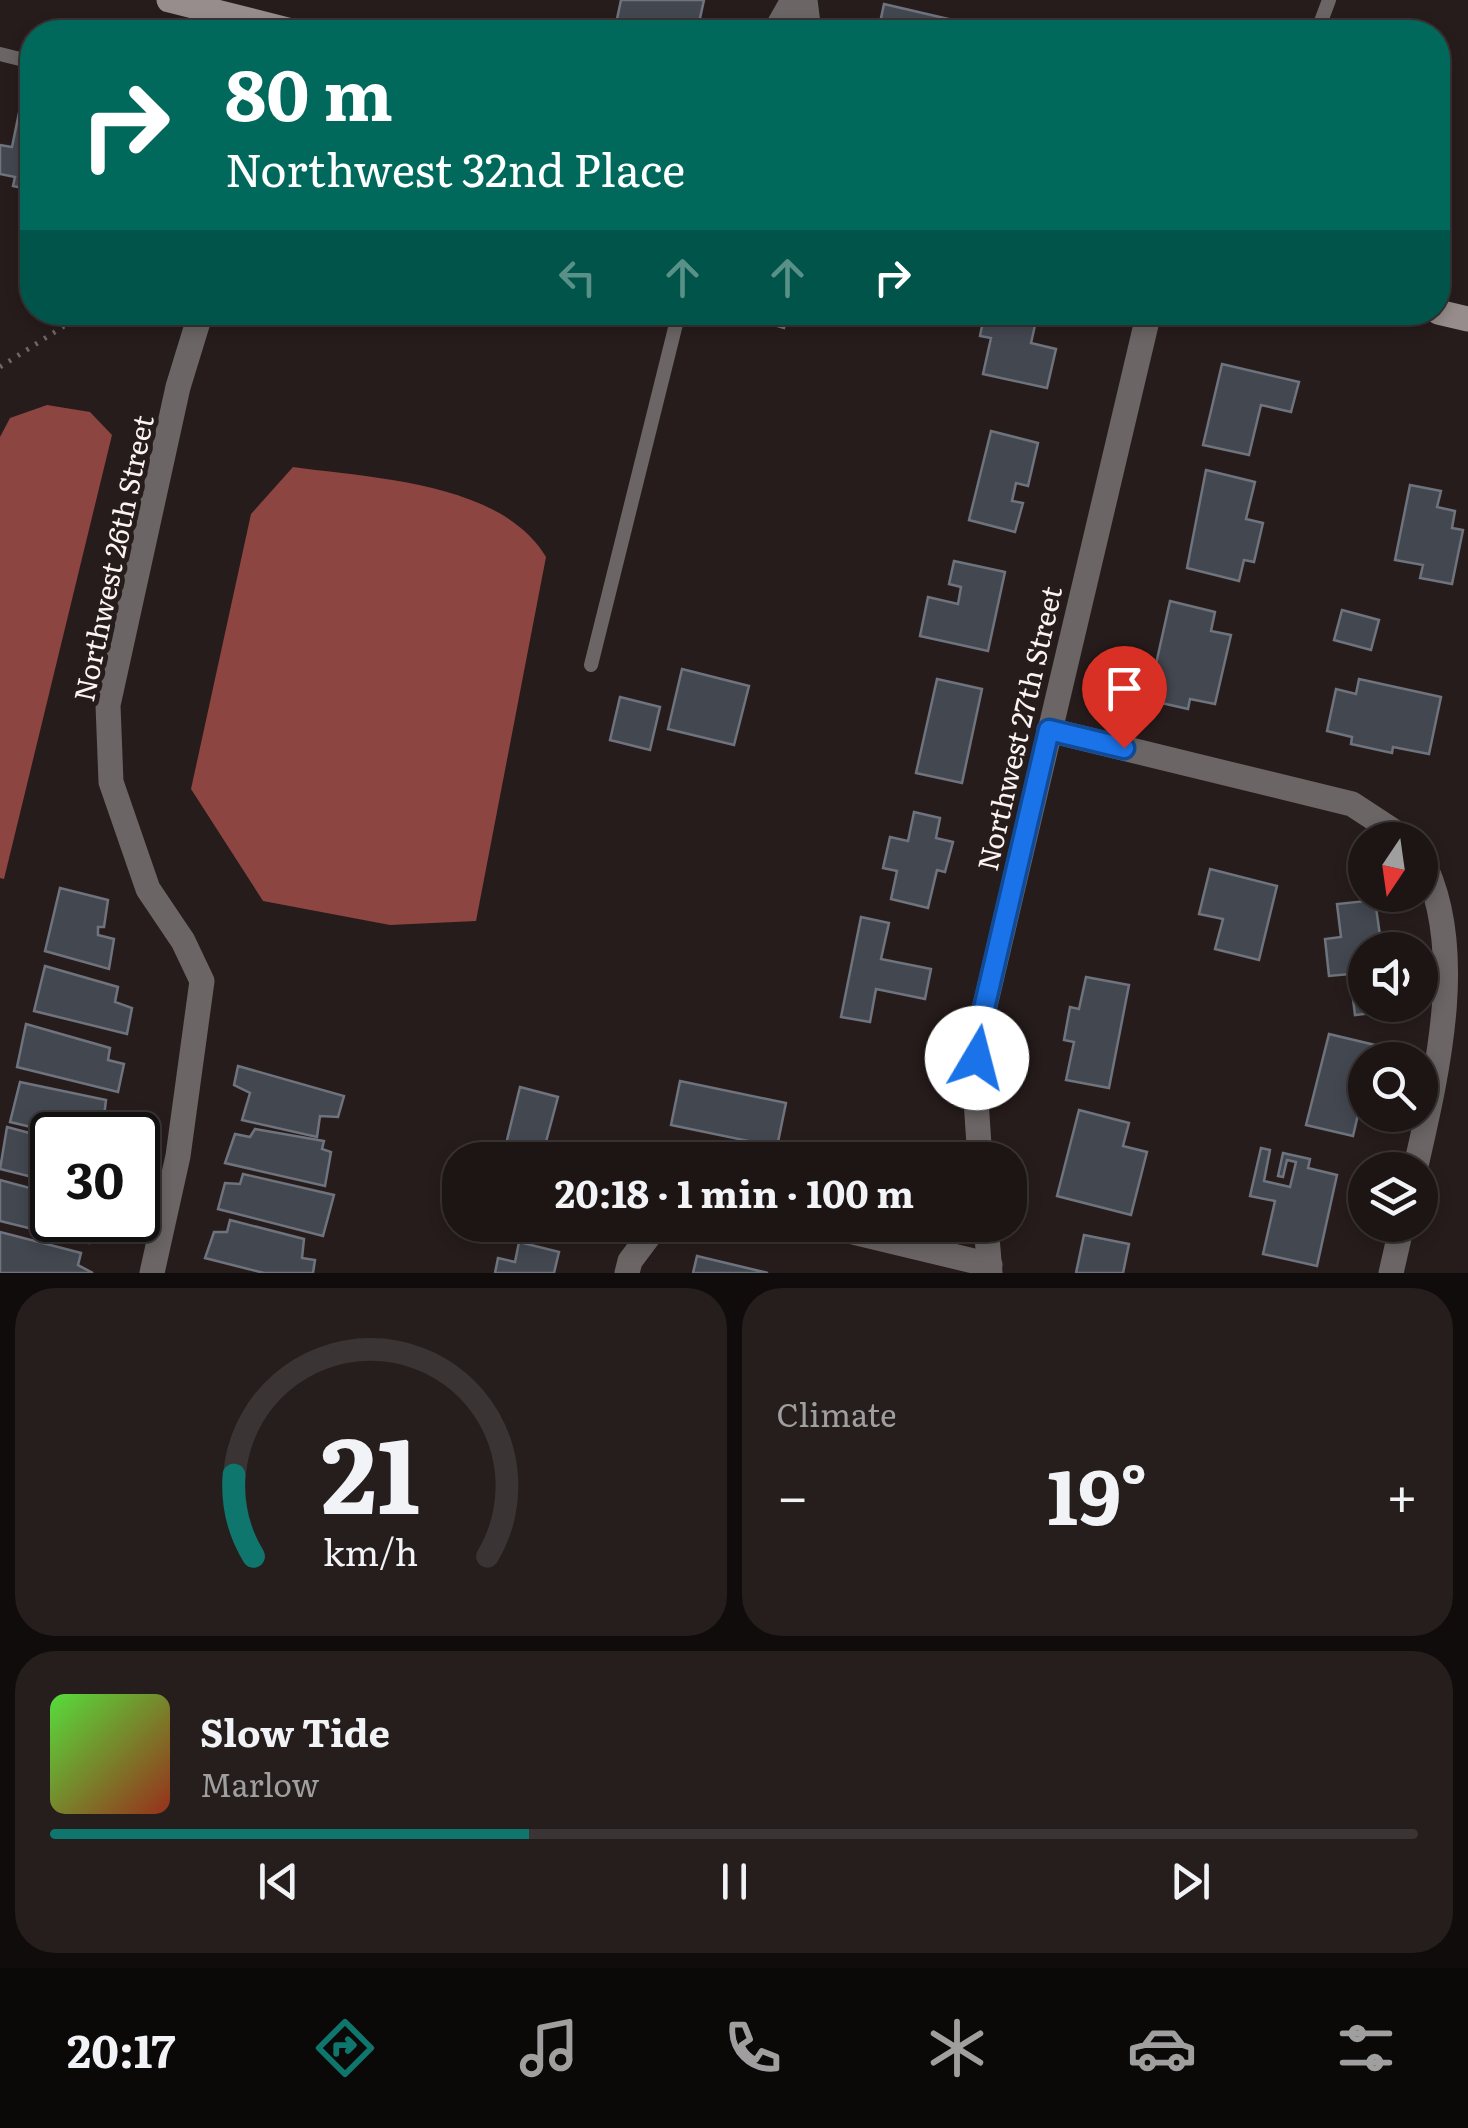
<!DOCTYPE html>
<html lang="en">
<head>
<meta charset="utf-8">
<style>
  body { margin:0; font-family:Literata,serif; background:#251e1d; color:#f1f3f6; height:100vh; display:flex; flex-direction:column; font-size:38px; white-space:nowrap }
  * { box-sizing:border-box; margin:0 }
  p { font-size:32px; color:#a09fa0 }
  .icon { flex:none; width:55px; height:55px; fill:none; stroke:currentColor; stroke-width:2; stroke-linecap:round; stroke-linejoin:round }
  .map { position:relative; height:1273px; overflow:hidden }
  .details { display:flex; flex-direction:column; gap:15px; padding:15px; background:#0f0c0b; flex:1 }
  .details>* { flex:none }
  .banner { position:absolute; left:20px; top:20px; width:1430px; height:305px; border-radius:40px; box-shadow:0 5px 15px #0003,0 0 0 2px #3a3434; background:#00695c; color:#fff; overflow:hidden }
  .needle { width:65px; rotate:193deg }
  .buttons { position:absolute; left:1348px; top:822px; display:grid; gap:20px }
  .buttons a { display:grid; place-items:center; width:90px; height:90px; border-radius:50%; background:#1c1514; box-shadow:0 5px 15px #0003,0 0 0 2px #3a3434; font-size:50px }
  .speed { position:absolute; left:30px; top:1112px; display:flex; gap:20px; font-size:50px; font-weight:700; text-align:center }
  .speed>* { display:grid; place-content:center; width:130px; height:130px; border-radius:50%; background:#1c1514; box-shadow:0 5px 15px #0003,0 0 0 2px #3a3434; line-height:1 }
  .speed .limit { border:5px solid #111; border-radius:15px; background:#fff; color:#111 }
  .pin { position:absolute; display:grid; place-items:center; width:85px; height:85px; color:#fff; margin:-102px -42px; border-radius:50% 50% 50% 0; rotate:-45deg; box-shadow:0 0 10px #0007 }
  .pin .icon { rotate:45deg }
  .me { position:absolute; width:110px; margin:-55px; rotate:8deg; stroke-linejoin:round; filter:drop-shadow(0 0 8px #0008) }
  .turn { display:flex; align-items:center; gap:35px; height:210px; padding:0 40px; font-size:45px }
  .turn .icon { width:130px; height:130px; stroke-width:2.5 }
  .turn b { display:block; font-size:70px; line-height:85px }
  .lanes { display:flex; align-items:center; height:95px; padding:0 40px; background:#0003; justify-content:center; gap:50px; direction:ltr }
  .lanes .off { opacity:.35 }
  .big { font-size:75px; font-weight:700; line-height:1.1 }
  .details .tile { flex:1; display:flex; flex-direction:column; justify-content:center; gap:15px; min-width:0; padding:0 35px; border-radius:40px; background:#251e1d }
  .details .dial { align-items:center; gap:0 }
  .dial svg { height:260px; overflow:visible; fill:none; stroke:#3a3434; stroke-width:7; stroke-linecap:round; text-anchor:middle }
  .dial text { fill:#f1f3f6; stroke:none }
  .song { display:flex; align-items:center; gap:30px }
  .cover { width:120px; height:120px; border-radius:15px; background:linear-gradient(135deg,hsl(110 70% 55%),hsl(10 70% 35%)) }
  .played { height:10px; border-radius:5px; background:linear-gradient(90deg,#0f766e 35%,#3a3434 35%) }
  .keys { display:flex; justify-content:space-around; direction:ltr }
  .heat { display:flex; justify-content:space-between; align-items:center; font-size:55px; direction:ltr }
  .details .tiles { flex:1; display:grid; gap:15px; grid-template-columns:1fr 1fr }
  .tile:last-child { grid-column:span 2 }
  .trip { position:absolute; left:442px; top:1142px; width:585px; height:100px; border-radius:40px; background:#1c1514; box-shadow:0 5px 15px #0003,0 0 0 2px #3a3434; font-weight:700; line-height:100px; text-align:center }
  .tabs { display:flex; height:160px; justify-content:space-around; align-items:center; background:#0b0808; color:#a09fa0 }
  .tabs .icon { width:70px; height:70px }
  .tabs .current { color:#0f766e }
  .tabs b { font-size:45px; color:#f1f3f6 }
  .map>svg:first-child { display:block }
</style>
</head>
<body>
<div class="map">
<svg width="1468" height="1273" viewBox="0 0 1468 1273">
  <rect width="100%" height="100%" fill="#261c1b"/>
  <!-- water -->
  <g fill="#8c4540">
    <polygon points="47,405 90,412 112,435 4,879 0,878 0,437 10,418"/>
    <path d="M293,467C371,478 502,482 546,557L476,921L390,925L263,901L191,789L251,514Z"/>
  </g>
  <!-- building -->
  <g fill="#434750" stroke="#6e737d" stroke-width="2.5">
    <polygon points="621,0 704,0 697,32 617,19"/>
    <polygon points="884,4 961,22 958,32 878,32"/>
    <polygon points="21,103 32,105 32,190 13,186 15,177 0,174 0,145 12,147"/>
    <polygon points="730,312 789,312 784,328"/>
    <polygon points="998,312 1038,312 1031,343 1056,349 1047,388 983,374 991,338 980,336 984,316 996,319"/>
    <polygon points="1222,364 1299,382 1291,412 1261,405 1249,455 1203,445"/>
    <polygon points="991,431 1038,443 1028,486 1016,483 1012,501 1023,503 1015,532 969,520"/>
    <polygon points="1206,470 1255,482 1246,519 1263,523 1254,562 1244,560 1239,581 1187,568"/>
    <polygon points="1410,485 1441,491 1437,507 1455,511 1452,528 1463,530 1452,584 1420,578 1423,565 1395,560"/>
    <polygon points="954,561 1005,572 988,651 920,636 928,597 958,604 961,587 949,584"/>
    <polygon points="1170,601 1215,612 1211,631 1231,635 1215,704 1190,699 1188,709 1148,700"/>
    <polygon points="1342,610 1379,620 1371,650 1334,640"/>
    <polygon points="682,669 749,686 734,745 668,729"/>
    <polygon points="937,679 982,689 962,783 916,773"/>
    <polygon points="1359,679 1441,697 1429,754 1393,747 1392,753 1351,744 1352,737 1327,731 1336,689 1356,694"/>
    <polygon points="620,697 660,707 650,750 610,740"/>
    <polygon points="914,812 940,818 936,838 953,842 945,872 937,870 928,908 891,899 897,871 883,868 890,837 908,841"/>
    <polygon points="1210,869 1277,886 1259,960 1215,949 1223,919 1199,914"/>
    <polygon points="60,888 108,900 104,927 98,927 98,935 114,939 109,969 45,951"/>
    <polygon points="1375,900 1382,950 1365,950 1365,1005 1388,1005 1389,1011 1355,1015 1350,974 1329,976 1325,939 1341,937 1337,904"/>
    <polygon points="861,917 889,923 881,959 931,969 925,999 876,989 870,1022 841,1017"/>
    <polygon points="45,966 118,987 115,1002 132,1008 127,1034 34,1011"/>
    <polygon points="1086,977 1129,985 1109,1088 1066,1080 1074,1042 1064,1040 1070,1007 1079,1009"/>
    <polygon points="26,1024 110,1048 108,1060 124,1064 118,1092 17,1067"/>
    <polygon points="1329,1034 1375,1045 1371,1060 1365,1060 1365,1085 1353,1136 1306,1125"/>
    <polygon points="238,1066 344,1096 338,1117 320,1116 317,1137 242,1120 250,1093 234,1085"/>
    <polygon points="680,1081 786,1103 777,1147 671,1125"/>
    <polygon points="20,1082 106,1100 104,1117 119,1122 116,1135 65,1135 10,1122"/>
    <polygon points="520,1087 558,1097 543,1153 506,1144"/>
    <polygon points="1079,1110 1129,1123 1123,1146 1147,1152 1131,1215 1057,1196"/>
    <polygon points="7,1127 52,1139 52,1182 0,1169"/>
    <polygon points="255,1129 324,1141 322,1149 331,1152 325,1186 225,1163 235,1134 250,1137"/>
    <polygon points="1261,1148 1270,1150 1264,1181 1290,1187 1296,1162 1287,1160 1283,1177 1278,1176 1283,1153 1310,1159 1308,1168 1337,1175 1317,1266 1263,1254 1275,1201 1250,1196"/>
    <polygon points="243,1174 334,1195 323,1236 218,1209 225,1183 240,1184"/>
    <polygon points="0,1180 52,1194 52,1220 94,1220 89,1243 0,1221"/>
    <polygon points="230,1220 304,1239 302,1258 315,1260 313,1273 264,1273 205,1258 214,1232 227,1232"/>
    <polygon points="0,1232 81,1253 78,1265 93,1273 0,1273"/>
    <polygon points="1084,1235 1129,1244 1123,1273 1076,1273"/>
    <polygon points="519,1242 559,1252 554,1273 495,1273 498,1258 515,1262"/>
    <polygon points="697,1256 768,1273 693,1273"/>
  </g>
  <g fill="none" stroke-linecap="round" stroke-linejoin="round">
    <!-- path -->
    <polyline stroke="#6f6665" stroke-width="5" stroke-dasharray="2.5 8" stroke-linecap="butt" points="0,367 86,312"/>
    <!-- lane -->
    <g stroke="#6b6565" stroke-width="14">
      <polyline points="1317,32 1329,0"/>
      <polyline points="0,54 32,62"/>
      <polyline points="591,665 679,312"/>
    </g>
    <!-- street -->
    <g stroke="#6b6565" stroke-width="25">
      <polyline points="805,0 809,32"/>
      <polyline points="775,32 793,0"/>
      <polyline points="1049,730 1352,804 1407,840"/>
      <polyline points="980,1160 975,1085 979,1031 1149,312"/>
      <path d="M1415,1170C1438,1070 1468,944 1420,856"/>
      <polyline points="824,1225 990,1265"/>
      <polyline points="986,1225 990,1273"/>
      <polyline points="152,1273 178,1156 202,981 183,941 148,889 111,782 108,705 178,387 201,312"/>
      <polyline points="627,1273 630,1261 657,1225"/>
      <polyline points="1391,1273 1402,1225"/>
    </g>
    <!-- secondary -->
    <g stroke="#968d8c" stroke-width="25">
      <polyline points="169,0 296,32"/>
      <polyline points="1438,312 1468,319"/>
    </g>
  </g>
  <g fill="none" stroke-linecap="round" stroke-linejoin="round">
    <defs>
      <polyline id="route" points="977,1058 979,1030 1049,730 1124,748"/>
    </defs>
    <!-- route casing -->
    <use href="#route" stroke="#114b97" stroke-width="25"/>
    <!-- route -->
    <use href="#route" stroke="#1a73e8" stroke-width="18"/>
  </g>
  <g text-anchor="middle" dominant-baseline="central" stroke-width="10" stroke-linejoin="round" paint-order="stroke">
    <!-- street labels -->
    <g font-size="28" fill="#faf3f2" stroke="#261c1b">
      <text transform="translate(112 558) rotate(-78)">Northwest 26th Street</text>
      <text transform="translate(1018 728) rotate(-77)">Northwest 27th Street</text>
    </g>
  </g>
</svg>
<div class="buttons">
<a><svg class="needle" viewBox="-14 -14 28 28"><path d="M0-13l5 13h-10z" fill="#e53935"/><path d="M0 13l5-13h-10z" fill="#a09fa0"/></svg></a>
<a><svg class="icon" aria-label="sound" viewBox="0 0 24 24"><path d="M4 9h4l5-4v14l-5-4H4zM17 9q2 3 0 6"/></svg></a>
<a><svg class="icon" aria-label="search" viewBox="0 0 24 24"><circle cx="10" cy="10" r="6"/><path d="M15 15l6 6"/></svg></a>
<a><svg class="icon" aria-label="layers" viewBox="0 0 24 24"><path d="M12 4l9 5-9 5-9-5zM3 14l9 5 9-5"/></svg></a>
</div>
<div class="speed"><div class="limit">30</div></div>
<div class="pin" style="left:1124px;top:748px;background:#d93025"><svg class="icon" aria-label="arrive" viewBox="0 0 24 24"><path d="M6 21V4h12l-3 4 3 4H6"/></svg></div>
<svg class="me" style="left:977px;top:1058px" viewBox="-20 -20 40 40"><circle r="19" fill="#fff"/><path d="M0-13L10 11 0 6-10 11z" fill="#1a73e8"/></svg>
<div class="trip">20:18 · 1 min · 100 m</div>
<div class="banner">
<div class="turn"><svg class="icon" aria-label="right" viewBox="0 0 24 24"><path d="M7 20v-9h11M14 6l5 5-5 5"/></svg><div><b>80 m</b>Northwest 32nd Place</div></div>
<div class="lanes"><svg class="icon off" aria-label="left" viewBox="0 0 24 24"><path d="M17 20v-9H6M10 6l-5 5 5 5"/></svg><svg class="icon off" aria-label="ahead" viewBox="0 0 24 24"><path d="M12 20V5M6 11l6-6 6 6"/></svg><svg class="icon off" aria-label="ahead" viewBox="0 0 24 24"><path d="M12 20V5M6 11l6-6 6 6"/></svg><svg class="icon" aria-label="right" viewBox="0 0 24 24"><path d="M7 20v-9h11M14 6l5 5-5 5"/></svg></div>
</div>
</div>
<section class="details">
<div class="tiles">
<div class="tile dial"><svg viewBox="0 0 100 80">
<path d="M14 69A42 42 0 1 1 86 69"/>
<path d="M14 69A42 42 0 0 1 8 44" stroke="#0f766e"/>
<text x="50" y="56" font-size="32" font-weight="700">21</text>
<text x="50" y="72" font-size="11">km/h</text>
</svg></div>
<div class="tile"><p>Climate</p>
<div class="heat"><a>−</a><b class="big">19°</b><a>+</a></div>
</div>
<div class="tile">
<div class="song"><i class="cover"></i><div><b>Slow Tide</b><p>Marlow</p></div></div>
<div class="played"></div>
<div class="keys"><svg class="icon" aria-label="previous" viewBox="0 0 24 24"><path d="M18 5L8 12l10 7zM5 5v14"/></svg><svg class="icon" aria-label="pause" viewBox="0 0 24 24"><path d="M8 5v14M16 5v14"/></svg><svg class="icon" aria-label="next" viewBox="0 0 24 24"><path d="M6 5l10 7-10 7zM19 5v14"/></svg></div>
</div>
</div>
</section>
<nav class="tabs">
<b>20:17</b>
<svg class="icon current" aria-label="directions" viewBox="0 0 24 24"><path d="M12 3l9 9-9 9-9-9zM9 14v-3h6M13 9l2 2-2 2"/></svg>
<svg class="icon" aria-label="music" viewBox="0 0 24 24"><path d="M9 18V5l10-2v13"/><circle cx="6" cy="18" r="3"/><circle cx="16" cy="16" r="3"/></svg>
<svg class="icon" aria-label="phone" viewBox="0 0 24 24"><path d="M5 4h4l2 5-3 2q2 4 5 5l2-3 5 2v4C11 20 4 13 5 4z"/></svg>
<svg class="icon" aria-label="climate" viewBox="0 0 24 24"><path d="M12 3v18M4 7l16 10M4 17L20 7"/></svg>
<svg class="icon" aria-label="car" viewBox="0 0 24 24"><path d="M5 17H2v-5l4-1 3-4h7l3 4 3 1v5h-3M9 17h6M6 11h13"/><circle cx="7" cy="17" r="2"/><circle cx="17" cy="17" r="2"/></svg>
<svg class="icon" aria-label="filters" viewBox="0 0 24 24"><path d="M4 7h16M4 17h16"/><circle cx="9" cy="7" r="2"/><circle cx="15" cy="17" r="2"/></svg>
</nav>
</body>
</html>
